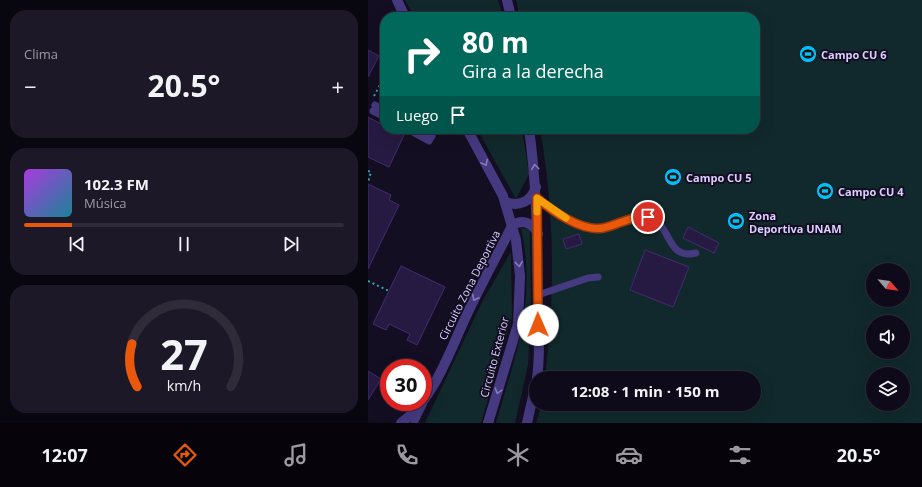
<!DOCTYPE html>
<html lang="es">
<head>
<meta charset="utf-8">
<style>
  body { margin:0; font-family:"Open Sans",sans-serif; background:#1d1827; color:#f1f3f6; height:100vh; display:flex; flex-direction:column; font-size:15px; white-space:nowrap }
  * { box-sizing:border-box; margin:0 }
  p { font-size:13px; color:#9b9aa2 }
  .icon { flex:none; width:22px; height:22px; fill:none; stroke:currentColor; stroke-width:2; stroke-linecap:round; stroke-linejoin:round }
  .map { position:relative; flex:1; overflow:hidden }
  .sheet { display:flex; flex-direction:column; gap:10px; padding:10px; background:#08060e; width:368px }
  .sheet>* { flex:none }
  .guide { position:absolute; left:12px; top:12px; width:380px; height:122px; border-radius:16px; box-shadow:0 4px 16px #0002,0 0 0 1px #2f2b39; background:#00695c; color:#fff; overflow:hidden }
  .needle { width:26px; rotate:118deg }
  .buttons { position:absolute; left:498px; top:263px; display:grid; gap:8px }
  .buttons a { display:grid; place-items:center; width:44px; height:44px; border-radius:50%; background:#0f0a1a; box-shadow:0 4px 16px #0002,0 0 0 1px #2f2b39; font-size:20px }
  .speed { position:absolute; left:12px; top:359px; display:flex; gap:8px; font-size:20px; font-weight:700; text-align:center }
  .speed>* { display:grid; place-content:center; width:52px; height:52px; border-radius:50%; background:#0f0a1a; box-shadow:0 4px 16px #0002,0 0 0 1px #2f2b39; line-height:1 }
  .speed .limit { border:6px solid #d22; background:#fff; color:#111 }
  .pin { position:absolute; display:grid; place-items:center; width:34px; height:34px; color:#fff; margin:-17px; border:2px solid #fff; border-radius:50%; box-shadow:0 1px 4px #0007 }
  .me { position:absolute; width:44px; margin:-22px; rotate:359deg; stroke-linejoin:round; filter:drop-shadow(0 0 3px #0008) }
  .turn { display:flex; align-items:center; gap:14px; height:84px; padding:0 16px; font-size:18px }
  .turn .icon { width:52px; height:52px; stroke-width:2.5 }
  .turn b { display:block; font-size:28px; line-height:34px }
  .then { display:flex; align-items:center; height:38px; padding:0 16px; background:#0003; gap:8px; font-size:15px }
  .big { font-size:30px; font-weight:700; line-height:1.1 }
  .sheet .tile { flex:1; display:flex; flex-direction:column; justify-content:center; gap:6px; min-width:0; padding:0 14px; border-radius:16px; background:#1d1827 }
  .sheet .dial { align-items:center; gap:0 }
  .dial svg { height:104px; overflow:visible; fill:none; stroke:#2f2b39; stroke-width:7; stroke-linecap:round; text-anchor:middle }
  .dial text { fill:#f1f3f6; stroke:none }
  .song { display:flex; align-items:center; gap:12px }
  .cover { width:48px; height:48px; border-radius:6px; background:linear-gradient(135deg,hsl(280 70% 55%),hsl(190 70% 35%)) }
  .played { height:4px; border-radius:2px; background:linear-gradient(90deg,#ea580c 15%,#2f2b39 15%) }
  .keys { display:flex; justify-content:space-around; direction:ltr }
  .heat { display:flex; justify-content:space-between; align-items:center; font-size:22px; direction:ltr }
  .trip { position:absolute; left:161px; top:371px; width:232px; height:40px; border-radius:20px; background:#0f0a1a; box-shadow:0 4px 16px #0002,0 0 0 1px #2f2b39; font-weight:700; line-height:40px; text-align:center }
  .tab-bar { display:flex; height:64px; justify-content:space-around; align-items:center; background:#06040a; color:#9b9aa2 }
  .tab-bar .icon { width:28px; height:28px }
  .tab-bar .on { color:#ea580c }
  .tab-bar b { font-size:18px; color:#f1f3f6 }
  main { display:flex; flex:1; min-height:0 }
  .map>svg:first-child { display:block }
</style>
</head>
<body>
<main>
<section class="sheet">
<div class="tile"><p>Clima</p>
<div class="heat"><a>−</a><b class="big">20.5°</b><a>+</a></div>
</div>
<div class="tile">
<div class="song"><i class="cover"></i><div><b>102.3 FM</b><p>Música</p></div></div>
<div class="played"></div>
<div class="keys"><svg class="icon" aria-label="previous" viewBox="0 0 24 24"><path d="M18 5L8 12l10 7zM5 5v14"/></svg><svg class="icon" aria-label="pause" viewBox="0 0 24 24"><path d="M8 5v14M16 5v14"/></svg><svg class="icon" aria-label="next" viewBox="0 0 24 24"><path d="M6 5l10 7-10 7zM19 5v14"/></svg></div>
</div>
<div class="tile dial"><svg viewBox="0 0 100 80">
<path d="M14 69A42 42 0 1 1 86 69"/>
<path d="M14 69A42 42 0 0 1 10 36" stroke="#ea580c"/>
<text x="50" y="56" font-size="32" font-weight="700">27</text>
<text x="50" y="72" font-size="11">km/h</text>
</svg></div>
</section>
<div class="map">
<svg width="554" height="423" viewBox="0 0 554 423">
  <rect width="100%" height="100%" fill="#140e22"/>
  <!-- green -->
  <g fill="#11292c" fill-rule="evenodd">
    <polygon points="37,0 130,0 135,17 47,17"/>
    <path d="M148,0H554V423H168L174,404H386V378H177C187,293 187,213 172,129H387V17H152ZM505,270H535V300H505ZM505,322H535V352H505ZM505,374H535V404H505Z"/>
    <polygon points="109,129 154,129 161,174 148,199"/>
    <path d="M153,228L162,229L163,310L160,365L147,423H128C148,353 169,302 153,228Z"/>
    <polygon points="143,252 144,317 113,423 57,423 115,300"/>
  </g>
  <!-- building -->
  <g fill="#271a42" stroke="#422c6e">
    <polygon points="0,50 11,56 0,77"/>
    <polygon points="0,117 17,126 17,129 24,129 36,135 21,167 0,157"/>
    <polygon points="0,184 23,195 21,200 31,205 0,269"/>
    <polygon points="320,227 351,243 346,253 315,238"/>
    <polygon points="211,234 214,244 198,249 195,239"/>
    <polygon points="277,250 321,267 305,307 262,290"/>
    <polygon points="33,266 77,287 49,345 39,340 42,334 21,324 18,330 5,324"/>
    <polygon points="0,371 13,379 0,400"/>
  </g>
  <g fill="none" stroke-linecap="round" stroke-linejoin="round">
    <!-- path -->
    <g stroke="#2fa9b2" stroke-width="2" stroke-dasharray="2 3" stroke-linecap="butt">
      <polyline points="6,96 17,76"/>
      <polyline points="0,171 3,172 0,182"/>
      <polyline points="0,281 21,291"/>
    </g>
    <!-- service -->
    <g stroke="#453980" stroke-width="7">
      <polyline points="7,105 17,111"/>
      <polyline points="5,111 17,117"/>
      <polyline points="39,129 61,141 64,136 52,129"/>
      <path d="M169,198C184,212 212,230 234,228C250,227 266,213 281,218C305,225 297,260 328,253"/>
      <polyline points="170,295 220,278 230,277"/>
      <polyline points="46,423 55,405"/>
    </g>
    <!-- minor -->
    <g stroke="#453980" stroke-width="10">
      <polyline points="29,0 37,17"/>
      <polyline points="139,0 143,17"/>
      <polyline points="99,129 135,196 148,240 152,276 150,324 120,423"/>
      <path d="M161,129C169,185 169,240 170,296C170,323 173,351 169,378"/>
      <path d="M137,202C151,207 163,202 168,187"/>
      <path d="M33,423C67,399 83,347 101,310C115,281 130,253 144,226C154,218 165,223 170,234"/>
      <polyline points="159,423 168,383"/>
    </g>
  </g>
  <!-- one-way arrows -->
  <defs><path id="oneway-chevron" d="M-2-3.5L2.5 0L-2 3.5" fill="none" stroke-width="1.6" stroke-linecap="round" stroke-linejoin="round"/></defs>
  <g stroke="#887cb9">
    <use href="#oneway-chevron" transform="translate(117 163) rotate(62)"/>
    <use href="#oneway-chevron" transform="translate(167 167) rotate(-97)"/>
    <use href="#oneway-chevron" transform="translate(151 264) rotate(83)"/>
    <use href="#oneway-chevron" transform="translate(107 298) rotate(117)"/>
    <use href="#oneway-chevron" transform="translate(130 391) rotate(108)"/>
  </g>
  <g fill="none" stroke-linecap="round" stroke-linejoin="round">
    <defs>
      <path id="route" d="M170,325L169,198C184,211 214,232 235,228C250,225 265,215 280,217"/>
    </defs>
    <!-- route casing -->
    <use href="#route" stroke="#983908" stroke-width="10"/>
    <!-- route -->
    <use href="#route" stroke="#ea580c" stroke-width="7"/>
    <!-- slow -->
    <polyline stroke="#f59e0b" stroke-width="7" points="169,212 169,198 198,218"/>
  </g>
  <!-- icons -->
  <defs>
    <symbol id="stadium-disc" viewBox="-11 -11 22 22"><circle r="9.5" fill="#03bff6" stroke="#140e22"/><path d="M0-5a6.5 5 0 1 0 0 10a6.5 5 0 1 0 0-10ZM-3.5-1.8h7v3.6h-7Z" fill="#111"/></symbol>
  </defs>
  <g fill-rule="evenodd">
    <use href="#stadium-disc" x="430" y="44" width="20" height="20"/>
    <use href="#stadium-disc" x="295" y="167" width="20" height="20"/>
    <use href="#stadium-disc" x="447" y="181" width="20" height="20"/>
    <use href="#stadium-disc" x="358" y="211" width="20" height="20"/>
  </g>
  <g text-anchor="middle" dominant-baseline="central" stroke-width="4" stroke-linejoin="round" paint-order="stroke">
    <!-- poi labels -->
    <g font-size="11" font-weight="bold" fill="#dacffe" stroke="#140e22" text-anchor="start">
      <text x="453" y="54">Campo CU 6</text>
      <text x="318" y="177">Campo CU 5</text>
      <text x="470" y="191">Campo CU 4</text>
      <text x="381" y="215">Zona<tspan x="381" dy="13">Deportiva UNAM</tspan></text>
    </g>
    <!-- street labels -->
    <g font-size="11" fill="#dacffe" stroke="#140e22">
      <text transform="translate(101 285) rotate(-63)">Circuito Zona Deportiva</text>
      <text transform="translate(126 357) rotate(-75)">Circuito Exterior</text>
    </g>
  </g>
</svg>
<div class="buttons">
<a><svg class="needle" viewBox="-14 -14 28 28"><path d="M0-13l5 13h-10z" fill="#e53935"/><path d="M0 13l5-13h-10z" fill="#9b9aa2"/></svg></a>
<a><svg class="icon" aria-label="sound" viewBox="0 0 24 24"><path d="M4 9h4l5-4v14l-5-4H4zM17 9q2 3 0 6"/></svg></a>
<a><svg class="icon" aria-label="layers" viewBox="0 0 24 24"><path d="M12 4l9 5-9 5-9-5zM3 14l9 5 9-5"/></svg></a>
</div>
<div class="speed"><div class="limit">30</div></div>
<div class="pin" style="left:280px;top:217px;background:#d93025"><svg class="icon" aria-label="arrive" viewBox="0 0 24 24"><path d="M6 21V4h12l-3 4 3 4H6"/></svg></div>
<svg class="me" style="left:170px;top:325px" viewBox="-20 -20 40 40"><circle r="19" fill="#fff"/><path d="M0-13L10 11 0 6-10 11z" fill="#ea580c"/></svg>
<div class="trip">12:08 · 1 min · 150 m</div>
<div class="guide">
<div class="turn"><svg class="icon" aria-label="right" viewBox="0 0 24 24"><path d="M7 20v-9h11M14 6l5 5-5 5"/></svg><div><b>80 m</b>Gira a la derecha</div></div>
<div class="then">Luego<svg class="icon" aria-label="arrive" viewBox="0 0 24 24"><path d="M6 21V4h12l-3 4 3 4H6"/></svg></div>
</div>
</div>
</main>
<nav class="tab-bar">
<b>12:07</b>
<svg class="icon on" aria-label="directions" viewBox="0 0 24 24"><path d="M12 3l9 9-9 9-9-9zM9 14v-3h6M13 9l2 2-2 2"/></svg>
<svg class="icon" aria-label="music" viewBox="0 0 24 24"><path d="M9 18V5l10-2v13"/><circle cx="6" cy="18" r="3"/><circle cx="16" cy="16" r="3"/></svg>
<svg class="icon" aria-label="phone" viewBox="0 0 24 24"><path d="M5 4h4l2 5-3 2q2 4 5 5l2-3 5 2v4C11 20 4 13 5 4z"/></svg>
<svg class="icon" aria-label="climate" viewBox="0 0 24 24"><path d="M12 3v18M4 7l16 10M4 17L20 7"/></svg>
<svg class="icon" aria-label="car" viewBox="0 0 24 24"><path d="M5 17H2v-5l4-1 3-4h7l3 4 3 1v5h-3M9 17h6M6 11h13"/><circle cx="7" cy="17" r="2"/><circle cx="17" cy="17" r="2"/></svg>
<svg class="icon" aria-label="filters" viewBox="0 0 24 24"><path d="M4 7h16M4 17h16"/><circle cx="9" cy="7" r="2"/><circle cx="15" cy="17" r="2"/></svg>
<b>20.5°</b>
</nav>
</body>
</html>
